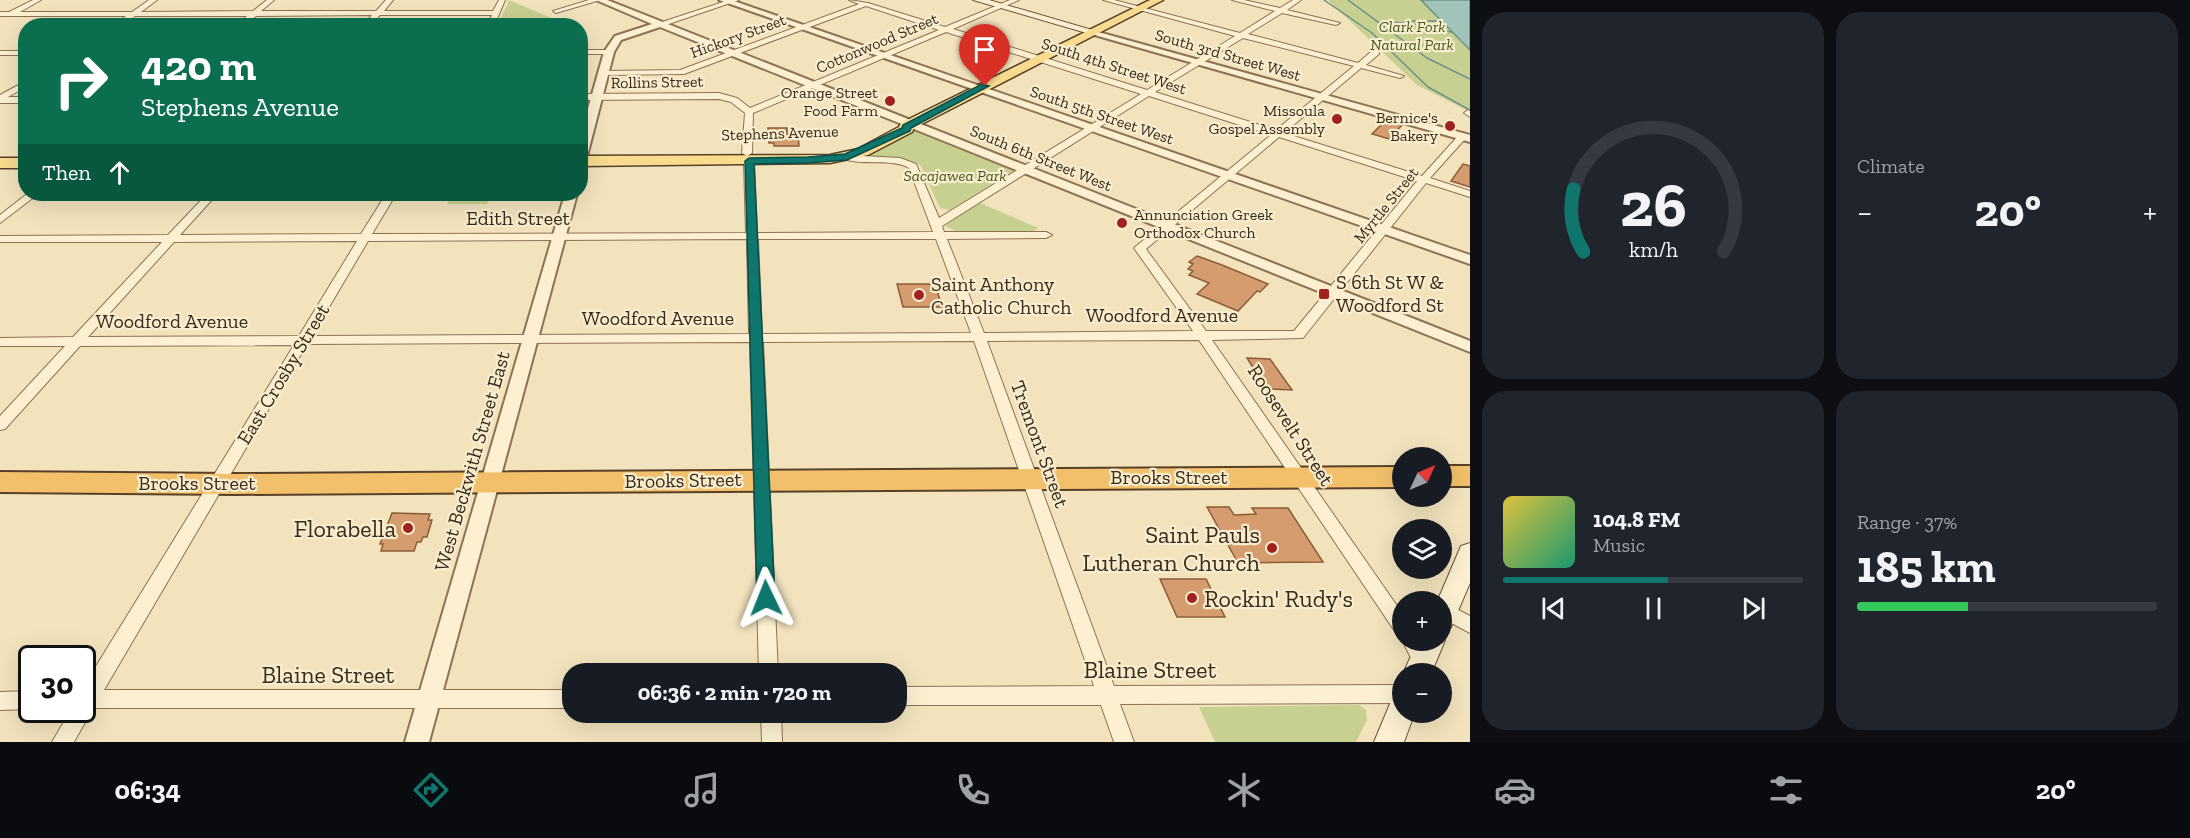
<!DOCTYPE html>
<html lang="en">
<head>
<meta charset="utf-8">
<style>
  body { margin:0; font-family:"Zilla Slab",serif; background:#20242c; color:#f1f3f6; height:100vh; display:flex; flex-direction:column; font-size:22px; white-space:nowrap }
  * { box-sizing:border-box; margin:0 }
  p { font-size:20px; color:#9ea1a6 }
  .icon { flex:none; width:33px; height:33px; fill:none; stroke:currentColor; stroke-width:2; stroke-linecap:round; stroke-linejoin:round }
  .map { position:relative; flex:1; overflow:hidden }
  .sheet { display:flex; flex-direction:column; gap:12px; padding:12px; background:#0d0f14; width:720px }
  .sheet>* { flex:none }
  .top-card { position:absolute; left:18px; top:18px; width:570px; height:183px; border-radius:24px; box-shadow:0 6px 24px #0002; background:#0b6e4f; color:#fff; overflow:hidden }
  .needle { width:39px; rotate:46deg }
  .buttons { position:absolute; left:1392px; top:447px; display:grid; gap:12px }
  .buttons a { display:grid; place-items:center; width:60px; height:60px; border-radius:50%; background:#171b24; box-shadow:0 6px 24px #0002; font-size:30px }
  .speed { position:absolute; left:18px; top:645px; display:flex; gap:12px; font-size:30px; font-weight:700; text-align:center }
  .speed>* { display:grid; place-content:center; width:78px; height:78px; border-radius:50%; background:#171b24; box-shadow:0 6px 24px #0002; line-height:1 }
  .speed .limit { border:3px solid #111; border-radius:9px; background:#fff; color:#111 }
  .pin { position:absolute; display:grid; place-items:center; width:51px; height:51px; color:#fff; margin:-62px -26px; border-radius:50% 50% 50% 0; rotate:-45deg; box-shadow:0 0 6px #0007 }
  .pin .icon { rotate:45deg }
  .me { position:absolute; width:66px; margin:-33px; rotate:358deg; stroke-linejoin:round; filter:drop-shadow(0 0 4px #0008) }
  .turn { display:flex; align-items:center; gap:21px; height:126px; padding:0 24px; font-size:27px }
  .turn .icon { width:78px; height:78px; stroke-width:2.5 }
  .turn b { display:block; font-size:42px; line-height:51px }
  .then { display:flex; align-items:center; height:57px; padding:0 24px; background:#0003; gap:12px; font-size:22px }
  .big { font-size:45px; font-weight:700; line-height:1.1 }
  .sheet .widget { flex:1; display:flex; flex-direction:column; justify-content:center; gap:9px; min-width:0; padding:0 21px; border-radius:24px; background:#20242c }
  .sheet .dial { align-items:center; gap:0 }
  .dial svg { height:156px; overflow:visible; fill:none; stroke:#363941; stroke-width:7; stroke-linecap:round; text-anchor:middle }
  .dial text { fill:#f1f3f6; stroke:none }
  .song { display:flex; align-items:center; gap:18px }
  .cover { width:72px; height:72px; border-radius:9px; background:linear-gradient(135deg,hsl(50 70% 55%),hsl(160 70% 35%)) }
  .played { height:6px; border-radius:3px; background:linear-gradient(90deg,#0f766e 55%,#363941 55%) }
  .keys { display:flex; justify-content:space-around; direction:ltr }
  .heat { display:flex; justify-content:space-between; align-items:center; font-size:33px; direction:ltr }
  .charge { height:9px; border-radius:4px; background:linear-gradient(90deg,#34c759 37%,#363941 0) }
  .sheet .tiles { flex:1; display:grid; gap:12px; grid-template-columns:repeat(2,1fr) }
  .trip { position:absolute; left:562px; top:663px; width:345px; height:60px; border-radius:24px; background:#171b24; box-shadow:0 6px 24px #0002; font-weight:700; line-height:60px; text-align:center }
  .dock { display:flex; height:96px; justify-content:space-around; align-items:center; background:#090b0e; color:#9ea1a6 }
  .dock .icon { width:42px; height:42px }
  .dock .current { color:#0f766e }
  .dock b { font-size:27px; color:#f1f3f6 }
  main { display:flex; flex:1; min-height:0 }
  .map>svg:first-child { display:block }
</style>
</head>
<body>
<main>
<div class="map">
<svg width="1470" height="742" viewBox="0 0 1470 742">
  <rect width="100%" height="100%" fill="#f2e3bd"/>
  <!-- green -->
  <g fill="#c7d090">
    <polygon points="509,0 568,25 498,25"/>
    <polygon points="1328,0 1421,0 1470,50 1470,112 1417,85"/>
    <path d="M915,131L1013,168L1014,170L950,210L940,208L921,166C905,155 880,159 862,158Z"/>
    <polygon points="410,194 492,194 487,204 447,204 451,194"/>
    <polygon points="978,202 1038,228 1034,231 960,233 945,226"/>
    <polygon points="1359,705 1366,710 1367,720 1356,742 1215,742 1199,707"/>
  </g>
  <!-- water -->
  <polygon fill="#a1c3ba" stroke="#689188" stroke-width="1.5" points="1421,0 1470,0 1470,50"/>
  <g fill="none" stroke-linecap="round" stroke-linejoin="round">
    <!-- stream -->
    <g stroke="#689188" stroke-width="1.5">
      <polyline points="1324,0 1372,33 1428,87 1470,110"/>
      <polyline points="1348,0 1427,58 1470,79"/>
      <polyline points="1378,22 1411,23 1451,32"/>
      <polyline points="1411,23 1412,21 1441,21"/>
    </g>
  </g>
  <!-- building -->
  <g fill="#d49c6f" stroke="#8c5c38" stroke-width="1.5">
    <polygon points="1386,120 1402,125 1389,139 1372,134"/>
    <polygon points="768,128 787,128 787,134 798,135 799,146 774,146 774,143 769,143"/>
    <polygon points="1463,164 1470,166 1470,187 1451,181"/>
    <polygon points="1197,256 1222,265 1268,284 1260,292 1257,291 1238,311 1197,294 1209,283 1189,275 1193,271 1188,269 1193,264 1189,262"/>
    <polygon points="897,284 935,284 942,307 903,307"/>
    <polygon points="1247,358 1270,359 1292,390 1267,389"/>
    <polygon points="1207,507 1229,507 1234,515 1256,514 1252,508 1288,508 1323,562 1238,563"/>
    <polygon points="392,513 430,514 428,520 432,520 427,537 423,537 421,542 417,542 414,551 381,551 383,544 380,544"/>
    <polygon points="1160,579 1206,579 1225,617 1177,617"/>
  </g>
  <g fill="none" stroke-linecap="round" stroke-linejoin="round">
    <defs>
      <g id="minor">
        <polygon points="33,0 41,0 20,12 132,12 149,0 157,0 141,12 253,11 267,0 274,0 261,11 376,11 386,0 393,0 384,11 493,11 499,0 505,0 494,26 487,26 492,15 380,15 370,26 363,26 372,15 256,16 244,26 236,26 247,16 135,16 121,26 112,26 126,16 0,16 0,12 9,12"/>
        <polygon points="589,0 600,0 556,13 553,11"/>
        <polygon points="729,0 739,0 663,26 656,24"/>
        <path d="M849,0L868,3L945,27L1010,0H1019L953,29L1147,90L1235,36L1103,0H1114L1240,33L1275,11L1232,0H1244L1280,8L1293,0H1301L1287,10L1340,23L1336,25L1282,13L1248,34L1358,63L1373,50H1379V54L1366,65L1404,76L1400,78L1361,68L1284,133L1422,176L1459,135H1465V139L1430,178L1470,191V197L1426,183L1303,338L1212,340L1402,613V635L1396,633L1199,340L987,341L1114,686L1402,685V703L1120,704L1134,742H1114L1101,705H897V687L1094,686L974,341L763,342L778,674H759L750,342L307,344L104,690H573V708H93L74,742H52L71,710H82V689L294,345L80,346L5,429L0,430V416L65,346H0V338L73,337L162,242H0V236L168,235L207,194H217L180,235L361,234L386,194H396L372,234L746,233L744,161L749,158L754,161L757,233L933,232L909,168C892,158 864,166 844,159V155L900,158L916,164L939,218L1141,94L946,32L753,113L752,153L747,156L742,153L745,113L731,102L719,99L580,100V94L719,93L737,98L750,108L939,30L866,6L684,74L604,75L600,73L604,71L680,70L859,4ZM1243,38L1354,66L1276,130L1155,92ZM1149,96L1271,135L1134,248L1193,331L984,333L947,239L1046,238L1052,235L1046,232H944L942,226ZM1279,137L1417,181L1294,331H1206L1146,249ZM747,239L749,334L312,336L368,241ZM758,239H936L971,333L762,334ZM357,241L299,336L88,337L174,242Z"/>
        <polygon points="580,50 609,50 613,52 609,54 580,54"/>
        <rect x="0" y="51" width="26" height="4"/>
        <polygon points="26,81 26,87 8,97 26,97 26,103 0,103 0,95"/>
        <polygon points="1468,110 1470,111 1470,117 1464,113"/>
        <polygon points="27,194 38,194 0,223 0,215"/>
        <polygon points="1445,603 1470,616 1470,633 1442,618 1442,604"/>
        <polygon points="1402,638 1402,640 1421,640 1431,660 1429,666 1422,669 1415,666 1402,640"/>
        <polygon points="32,691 32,709 0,710 0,692"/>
        <polygon points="761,712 781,712 782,742 762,742"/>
      </g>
      <g id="tertiary">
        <polygon points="596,0 607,0 1470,341 1470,352 660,27 621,40 614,52 586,160 580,163 580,137 604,52 615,36 652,24"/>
        <polygon points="719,0 731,0 1470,255 1470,264"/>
        <polygon points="1091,30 1470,135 1470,142 1091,34"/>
        <polygon points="565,194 577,194 429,742 405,742"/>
      </g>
      <g id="secondary">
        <polygon points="973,0 989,0 1099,32 1094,35 1090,34"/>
        <polygon points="1470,543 1470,583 1451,627 1442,631 1442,602 1437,602 1461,546"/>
        <polygon points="1442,632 1445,640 1431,674 1403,674 1418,640 1442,640"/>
        <polygon points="1402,695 1402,712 1415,712 1404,742 1374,742 1392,699"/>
      </g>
      <g id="primary">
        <polygon points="1150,0 1163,0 914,128 912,132 868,155 830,163 580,166 580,156 830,155 858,149 899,127 901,123"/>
        <rect x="0" y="158" width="26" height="10"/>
      </g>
      <g id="trunk">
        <rect x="1442" y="466" width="28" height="20"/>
        <polygon points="1402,467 1402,487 235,494 0,492 0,472 235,474"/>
      </g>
    </defs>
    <!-- minor casing -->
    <use href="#minor" stroke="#8b7354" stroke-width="2"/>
    <!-- tertiary casing -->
    <use href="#tertiary" stroke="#8b7354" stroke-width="4"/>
    <!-- secondary casing -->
    <use href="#secondary" stroke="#6d5438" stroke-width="2"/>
    <!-- primary casing -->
    <use href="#primary" stroke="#584029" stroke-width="3"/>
    <!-- trunk casing -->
    <use href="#trunk" stroke="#584029" stroke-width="4"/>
    <!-- minor -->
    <use href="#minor" fill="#fcf0d1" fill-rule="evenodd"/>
    <!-- tertiary -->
    <use href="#tertiary" fill="#fcf0d1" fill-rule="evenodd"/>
    <!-- secondary -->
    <use href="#secondary" fill="#fcf0d1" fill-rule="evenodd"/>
    <!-- primary -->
    <use href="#primary" fill="#f9db90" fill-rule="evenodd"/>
    <!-- trunk -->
    <use href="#trunk" fill="#f2c06a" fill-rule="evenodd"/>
  </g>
  <!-- route -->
  <polygon fill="#0f766e" stroke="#0a4d48" stroke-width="1.5" points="982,84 989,86 911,128 910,131 847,160 808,163 754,164 775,598 772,604 766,606 760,604 757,598 745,161 749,158 808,157 845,154 902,128 903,125"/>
  <!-- markers -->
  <g fill="#a0211f" stroke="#f8edcd" stroke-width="2">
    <circle cx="890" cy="101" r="6"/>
    <circle cx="1337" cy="119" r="6"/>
    <circle cx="1450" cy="126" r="6"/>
    <circle cx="1122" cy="223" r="6"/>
    <rect x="1318" y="288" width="12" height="12" rx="3"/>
    <circle cx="919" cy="295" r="6"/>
    <circle cx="408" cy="528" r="6"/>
    <circle cx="1272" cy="548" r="6"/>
    <circle cx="1192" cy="598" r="6"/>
  </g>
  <g text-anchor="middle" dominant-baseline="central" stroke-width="4.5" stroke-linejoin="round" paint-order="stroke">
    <!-- far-park labels -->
    <g font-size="16" font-style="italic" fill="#48571f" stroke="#f8edcd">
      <text x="1412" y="26">Clark Fork<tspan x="1412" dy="18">Natural Park</tspan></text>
      <text x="955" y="175">Sacajawea Park</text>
    </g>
    <!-- far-street labels -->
    <g font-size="16" fill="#392a1b" stroke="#f8edcd">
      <text transform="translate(738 36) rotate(-20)">Hickory Street</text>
      <text transform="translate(877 43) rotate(-23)">Cottonwood Street</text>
      <text transform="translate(1228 55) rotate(16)">South 3rd Street West</text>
      <text transform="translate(1114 66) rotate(18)">South 4th Street West</text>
      <text transform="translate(657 82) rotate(-1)">Rollins Street</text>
      <text transform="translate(1102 115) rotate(19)">South 5th Street West</text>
      <text transform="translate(780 133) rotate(-2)">Stephens Avenue</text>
      <text transform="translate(1041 158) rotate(22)">South 6th Street West</text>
      <text transform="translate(1386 205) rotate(-51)">Myrtle Street</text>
    </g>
    <!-- far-poi labels -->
    <g font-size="16" fill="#392a1b" stroke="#f8edcd" text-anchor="end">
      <text x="878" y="92">Orange Street<tspan x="878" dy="18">Food Farm</tspan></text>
      <text x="1325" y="110">Missoula<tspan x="1325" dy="18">Gospel Assembly</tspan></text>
      <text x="1438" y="117">Bernice's<tspan x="1438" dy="18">Bakery</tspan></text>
      <text x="1134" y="214" text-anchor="start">Annunciation Greek<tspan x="1134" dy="18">Orthodox Church</tspan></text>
    </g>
    <!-- street labels -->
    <g font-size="20" fill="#392a1b" stroke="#f8edcd">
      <text x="518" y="218">Edith Street</text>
      <text x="1162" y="315">Woodford Avenue</text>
      <text x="658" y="318">Woodford Avenue</text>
      <text x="172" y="321">Woodford Avenue</text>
      <text transform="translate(283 374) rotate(-59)">East Crosby Street</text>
      <text transform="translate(1291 425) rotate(57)">Roosevelt Street</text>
      <text transform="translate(1040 444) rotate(70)">Tremont Street</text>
      <text transform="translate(472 461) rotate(-74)">West Beckwith Street East</text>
      <text x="1169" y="477">Brooks Street</text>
      <text transform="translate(683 480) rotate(-1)">Brooks Street</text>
      <text x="197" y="483">Brooks Street</text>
    </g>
    <!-- poi labels -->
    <g font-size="20" fill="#392a1b" stroke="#f8edcd" text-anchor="start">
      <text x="1336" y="282">S 6th St W &amp;<tspan x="1336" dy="23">Woodford St</tspan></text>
      <text x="931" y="284">Saint Anthony<tspan x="931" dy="23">Catholic Church</tspan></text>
    </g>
    <!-- near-poi labels -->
    <g font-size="24" fill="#392a1b" stroke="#f8edcd" text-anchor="end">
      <text x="396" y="528">Florabella</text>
      <text x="1260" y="534">Saint Pauls<tspan x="1260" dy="28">Lutheran Church</tspan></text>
      <text x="1204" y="598" text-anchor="start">Rockin' Rudy's</text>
    </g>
    <!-- near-street labels -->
    <g font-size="24" fill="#392a1b" stroke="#f8edcd">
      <text x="1150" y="669">Blaine Street</text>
      <text x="328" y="674">Blaine Street</text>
    </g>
  </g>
</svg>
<div class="buttons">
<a><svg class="needle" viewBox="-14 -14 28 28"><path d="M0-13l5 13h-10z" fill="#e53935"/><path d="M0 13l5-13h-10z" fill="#9ea1a6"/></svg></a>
<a><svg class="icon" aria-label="layers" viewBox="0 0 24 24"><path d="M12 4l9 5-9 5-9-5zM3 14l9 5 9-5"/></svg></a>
<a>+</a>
<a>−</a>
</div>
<div class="speed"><div class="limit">30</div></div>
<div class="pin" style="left:985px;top:86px;background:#d93025"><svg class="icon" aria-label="arrive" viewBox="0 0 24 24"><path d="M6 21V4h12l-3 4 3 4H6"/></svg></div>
<svg class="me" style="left:766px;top:598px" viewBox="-20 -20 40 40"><path d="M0-17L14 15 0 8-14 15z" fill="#0f766e" stroke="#fff" stroke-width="4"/></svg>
<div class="trip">06:36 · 2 min · 720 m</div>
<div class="top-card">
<div class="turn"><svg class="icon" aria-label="right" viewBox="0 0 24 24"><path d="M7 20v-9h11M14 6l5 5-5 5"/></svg><div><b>420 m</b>Stephens Avenue</div></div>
<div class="then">Then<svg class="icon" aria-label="ahead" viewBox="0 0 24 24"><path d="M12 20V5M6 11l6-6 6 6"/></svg></div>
</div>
</div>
<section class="sheet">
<div class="tiles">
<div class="widget dial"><svg viewBox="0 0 100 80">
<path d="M14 69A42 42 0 1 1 86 69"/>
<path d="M14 69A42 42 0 0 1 9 37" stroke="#0f766e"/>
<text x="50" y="56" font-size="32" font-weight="700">26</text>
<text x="50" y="72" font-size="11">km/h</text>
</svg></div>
<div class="widget"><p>Climate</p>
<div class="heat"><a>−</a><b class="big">20°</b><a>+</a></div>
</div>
<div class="widget">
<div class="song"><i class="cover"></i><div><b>104.8 FM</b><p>Music</p></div></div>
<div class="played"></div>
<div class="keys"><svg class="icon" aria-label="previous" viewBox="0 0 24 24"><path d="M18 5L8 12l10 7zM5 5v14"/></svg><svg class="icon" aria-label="pause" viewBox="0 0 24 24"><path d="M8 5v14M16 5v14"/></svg><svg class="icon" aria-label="next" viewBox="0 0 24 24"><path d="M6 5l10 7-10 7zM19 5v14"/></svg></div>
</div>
<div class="widget"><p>Range · 37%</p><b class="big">185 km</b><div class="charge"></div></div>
</div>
</section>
</main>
<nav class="dock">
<b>06:34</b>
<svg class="icon current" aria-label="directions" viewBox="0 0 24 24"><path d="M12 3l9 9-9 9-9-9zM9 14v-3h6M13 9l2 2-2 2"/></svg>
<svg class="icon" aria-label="music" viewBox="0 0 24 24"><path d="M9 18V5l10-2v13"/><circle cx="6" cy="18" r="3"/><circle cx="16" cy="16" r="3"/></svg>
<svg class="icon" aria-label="phone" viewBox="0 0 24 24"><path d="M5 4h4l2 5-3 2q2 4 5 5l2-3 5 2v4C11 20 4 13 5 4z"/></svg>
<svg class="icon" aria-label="climate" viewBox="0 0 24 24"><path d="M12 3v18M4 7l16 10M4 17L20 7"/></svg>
<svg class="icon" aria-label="car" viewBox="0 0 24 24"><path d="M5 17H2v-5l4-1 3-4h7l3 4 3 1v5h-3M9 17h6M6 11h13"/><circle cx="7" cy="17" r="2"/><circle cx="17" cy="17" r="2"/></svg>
<svg class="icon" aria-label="filters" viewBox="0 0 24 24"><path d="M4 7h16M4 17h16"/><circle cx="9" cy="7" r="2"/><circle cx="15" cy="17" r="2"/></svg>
<b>20°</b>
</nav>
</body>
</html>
